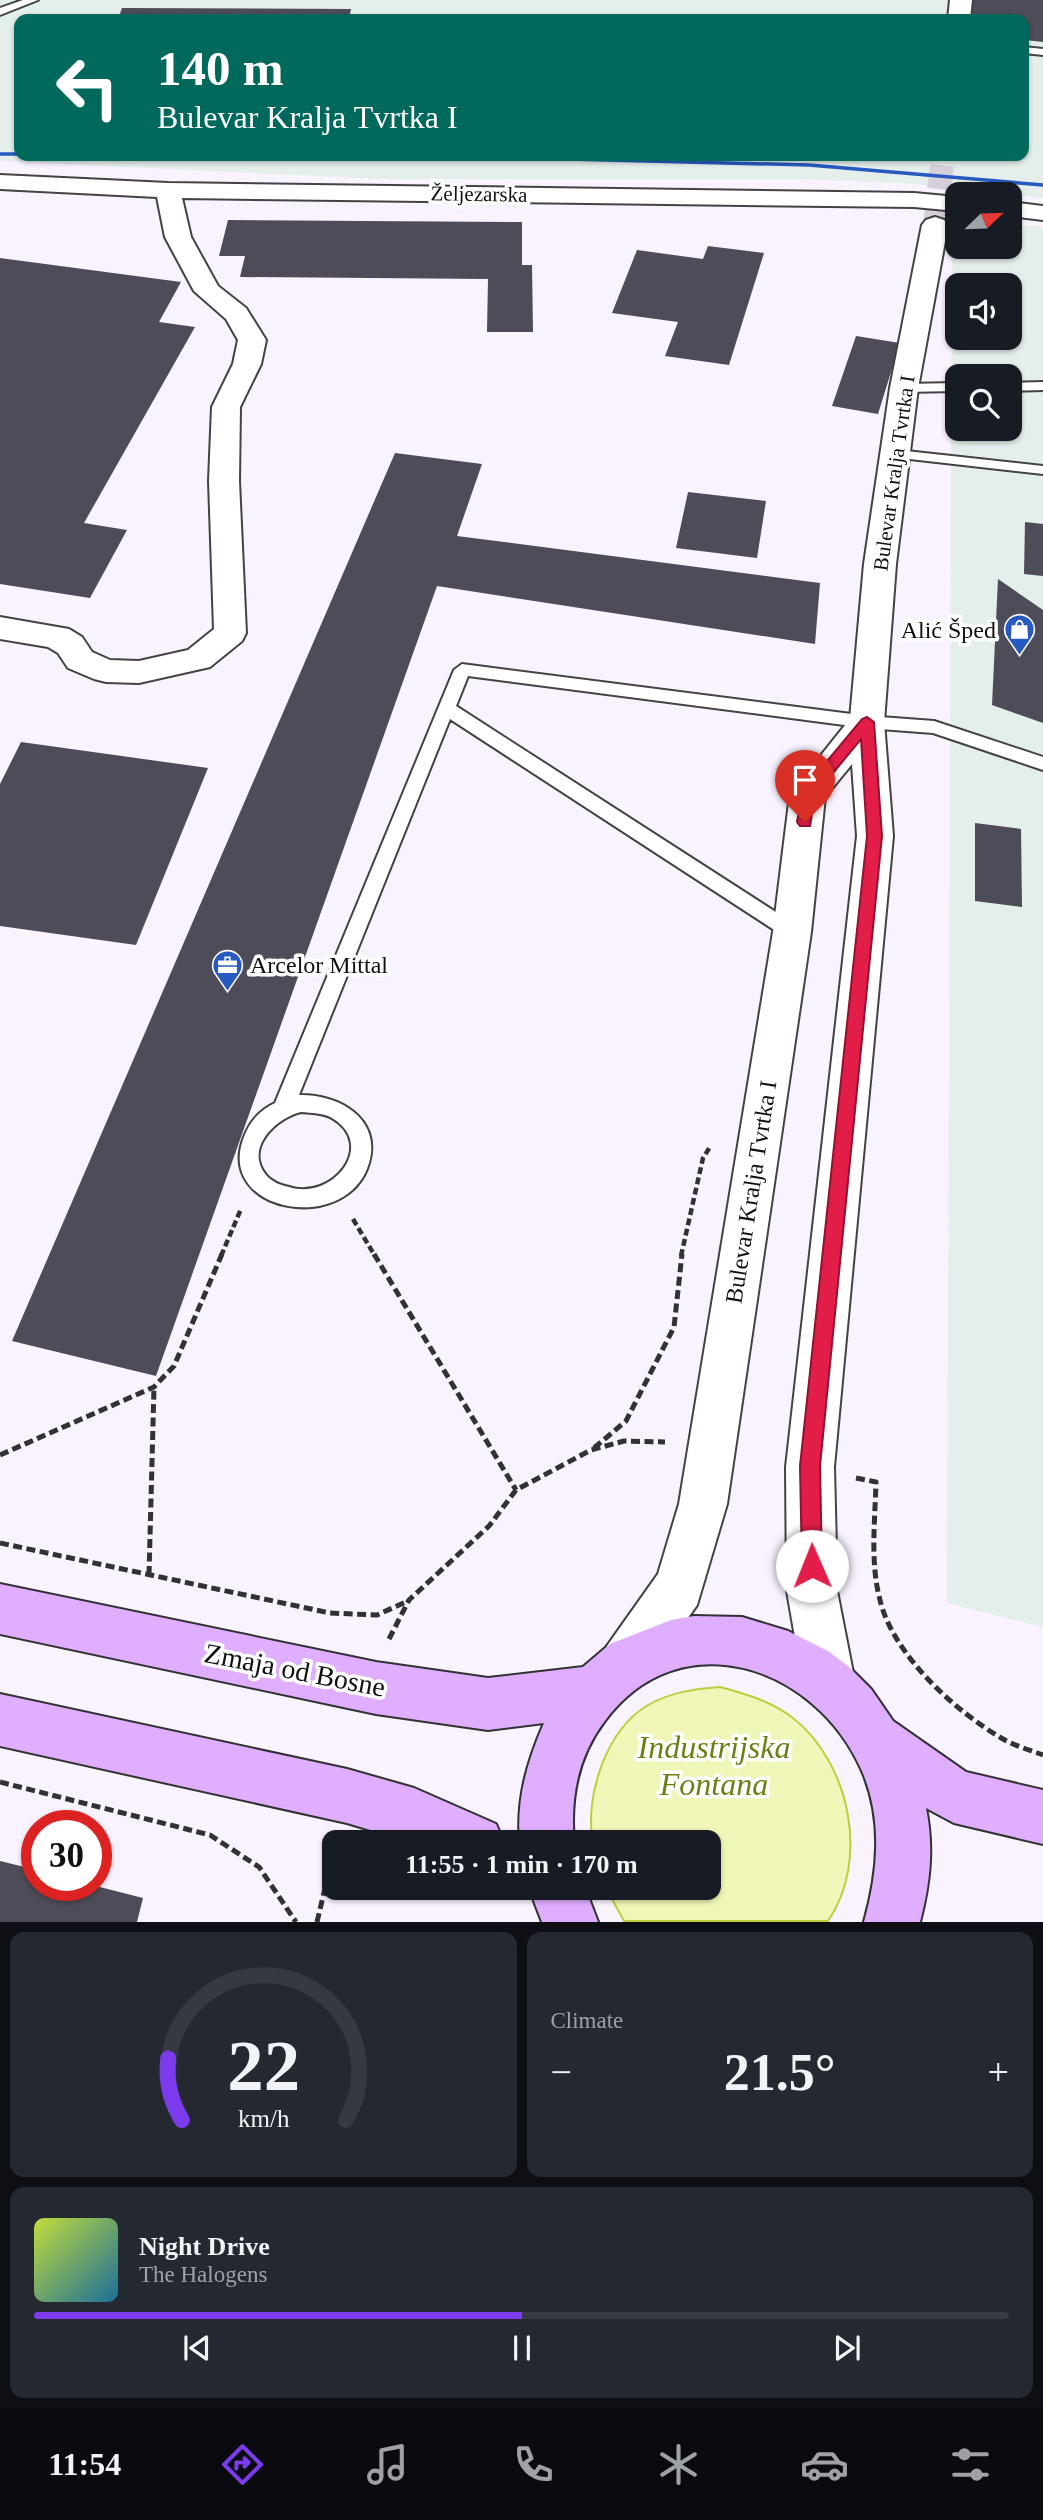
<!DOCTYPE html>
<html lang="en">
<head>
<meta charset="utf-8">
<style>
  body { margin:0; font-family:Georgia,serif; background:#242831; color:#f1f3f6; height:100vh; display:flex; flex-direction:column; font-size:26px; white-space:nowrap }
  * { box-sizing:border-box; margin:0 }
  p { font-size:23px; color:#9ea1a6 }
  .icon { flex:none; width:38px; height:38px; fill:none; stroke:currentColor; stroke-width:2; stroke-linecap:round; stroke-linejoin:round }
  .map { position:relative; height:1922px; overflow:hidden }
  .side { display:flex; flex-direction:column; gap:10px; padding:10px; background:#0d0f14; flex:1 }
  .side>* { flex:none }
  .banner { position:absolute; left:14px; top:14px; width:1015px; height:147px; border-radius:14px; box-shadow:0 2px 5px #0004; background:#00695c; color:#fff; overflow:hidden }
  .needle { width:46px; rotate:67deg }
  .buttons { position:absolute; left:945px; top:182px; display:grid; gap:14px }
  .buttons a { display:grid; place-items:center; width:77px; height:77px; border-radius:14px; background:#171b24; box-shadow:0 2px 5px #0004; font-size:35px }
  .speed { position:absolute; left:21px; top:1810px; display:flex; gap:14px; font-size:35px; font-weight:700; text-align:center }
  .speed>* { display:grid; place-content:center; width:91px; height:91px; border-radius:50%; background:#171b24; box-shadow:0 2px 5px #0004; line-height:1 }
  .speed .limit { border:10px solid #d22; background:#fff; color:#111 }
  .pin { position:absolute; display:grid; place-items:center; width:60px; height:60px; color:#fff; margin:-72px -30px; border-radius:50% 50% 50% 0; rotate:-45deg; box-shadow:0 0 7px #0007 }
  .pin .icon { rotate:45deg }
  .me { position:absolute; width:77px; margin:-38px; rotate:359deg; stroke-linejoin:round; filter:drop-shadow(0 0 5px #0008) }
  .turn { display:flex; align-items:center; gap:24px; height:147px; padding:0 28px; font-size:32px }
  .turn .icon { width:91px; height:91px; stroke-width:2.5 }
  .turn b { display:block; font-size:49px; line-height:60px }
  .big { font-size:52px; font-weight:700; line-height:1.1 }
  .side .widget { flex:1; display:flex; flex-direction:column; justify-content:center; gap:10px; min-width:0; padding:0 24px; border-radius:14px; background:#242831 }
  .side .dial { align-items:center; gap:0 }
  .dial svg { height:182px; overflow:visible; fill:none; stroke:#363941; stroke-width:7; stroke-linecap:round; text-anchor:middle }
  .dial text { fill:#f1f3f6; stroke:none }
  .song { display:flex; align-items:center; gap:21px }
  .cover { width:84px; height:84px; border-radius:10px; background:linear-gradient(135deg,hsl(70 70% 55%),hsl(200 70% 35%)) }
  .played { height:7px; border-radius:4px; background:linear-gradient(90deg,#7c3aed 50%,#363941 50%) }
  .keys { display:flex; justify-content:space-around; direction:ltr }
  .heat { display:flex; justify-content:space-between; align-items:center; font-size:38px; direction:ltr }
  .side .tiles { flex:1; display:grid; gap:10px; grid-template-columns:1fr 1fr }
  .widget:last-child { grid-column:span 2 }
  .trip { position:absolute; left:322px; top:1830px; width:399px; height:70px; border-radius:14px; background:#171b24; box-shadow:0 2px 5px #0004; font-weight:700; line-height:70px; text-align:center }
  .tab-bar { display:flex; height:112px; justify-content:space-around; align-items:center; background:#090b0e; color:#9ea1a6 }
  .tab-bar .icon { width:49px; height:49px }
  .tab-bar .on { color:#7c3aed }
  .tab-bar b { font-size:32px; color:#f1f3f6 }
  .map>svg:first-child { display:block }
</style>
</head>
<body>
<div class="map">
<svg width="1043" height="1922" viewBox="0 0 1043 1922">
  <rect width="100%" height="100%" fill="#f9f2ff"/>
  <!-- industrial -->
  <g fill="#e4eeea" fill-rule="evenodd">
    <path d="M0,0H1043V198L904,183L796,179H379L0,161ZM19,19H1024V156H19Z"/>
    <path d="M952,218L957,219V247H1010V224L1043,227V1627L947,1603ZM957,285H1010V338H957ZM957,376H1010V429H957Z"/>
  </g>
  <!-- water -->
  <path fill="#f0f6b7" stroke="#bccd3e" stroke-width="2" d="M720,1687C746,1694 771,1701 793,1718C850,1763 870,1860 828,1921H624L606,1888H709V1843H593C584,1797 606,1730 648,1705C671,1692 694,1689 720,1687Z"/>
  <!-- building -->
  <g fill="#4d4c58">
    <polygon points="969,0 1043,0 1043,42 1024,40 1024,19 967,19"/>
    <polygon points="122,8 351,9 349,19 118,19"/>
    <polygon points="228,220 522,222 522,265 532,265 533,332 487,332 488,279 240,277 245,256 219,256"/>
    <polygon points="708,246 764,253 729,365 665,356 678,322 612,313 637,250 703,259"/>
    <polygon points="0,258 181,282 159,322 195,327 84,523 127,530 90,598 0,584"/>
    <polygon points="856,336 900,343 878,414 832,406"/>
    <polygon points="395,453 482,464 457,536 820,583 815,644 437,586 156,1376 12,1341"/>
    <polygon points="688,492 766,501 757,558 676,548"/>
    <polygon points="1025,522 1043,524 1043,576 1024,574"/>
    <polygon points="998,579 1043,610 1043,723 992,705"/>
    <polygon points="21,742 208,768 136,945 0,926 0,784"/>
    <polygon points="975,823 1021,829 1022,907 975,901"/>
    <polygon points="0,1861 37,1870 37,1885 92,1885 143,1898 137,1922 0,1922"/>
  </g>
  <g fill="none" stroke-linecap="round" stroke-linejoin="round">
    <!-- minor-tunnel -->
    <polyline stroke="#d6d0db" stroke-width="24" stroke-dasharray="24 12" stroke-linecap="butt" points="935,225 943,156"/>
    <defs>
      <g id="service">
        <polygon points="23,0 38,0 0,15 0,8"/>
        <polygon points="1024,47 1043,49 1043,55 1024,53"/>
        <polygon points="1043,382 1043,390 1010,391 1010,383"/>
        <polygon points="957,383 957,391 904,392 897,388 904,384"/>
        <polygon points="897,450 1043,466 1043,474 892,457 890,454 892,451"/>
        <path d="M462,664L867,716L934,721L1043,757V770L933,733L867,728L468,676L456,706L799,927L801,932L799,937L792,939L785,937L450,719L299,1095C338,1094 382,1118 369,1163C348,1236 214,1213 244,1137C250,1121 260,1110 275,1103L454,670ZM301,1112C311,1113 324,1113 332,1118C378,1145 332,1201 289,1187C280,1185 272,1182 266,1175C244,1148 276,1118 301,1112Z"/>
      </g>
      <g id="minor">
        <polygon points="950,0 972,0 970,19 948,19"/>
        <polygon points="0,175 168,183 914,193 957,197 957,211 914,207 182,198 191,237 218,286 246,308 266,340 261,364 240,407 239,481 246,633 242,641 210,667 139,683 106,682 94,679 68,668 58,653 48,647 0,639 0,617 69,629 82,637 92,652 110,660 139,661 188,650 214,629 209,481 212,407 233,364 238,340 226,319 194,291 165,237 157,197 0,189"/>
        <polygon points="1010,202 1043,206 1043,220 1010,216"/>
        <polygon points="935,217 944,220 948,225 918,388 896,564 884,722 893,836 834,1467 837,1591 855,1683 847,1701 829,1709 811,1701 803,1683 787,1591 786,1467 857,836 852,764 825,797 811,932 727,1504 697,1605 643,1682 625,1690 607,1682 599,1664 607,1646 658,1574 679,1504 773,932 790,794 850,719 864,564 890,388 922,225 926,220"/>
      </g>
      <g id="secondary">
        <path d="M0,1584L376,1662L488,1678L583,1667L610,1644L671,1620L694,1616L742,1617L788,1631L828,1651L848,1666L871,1689L893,1721L966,1772L1043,1790V1844L954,1823L926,1808C934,1848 930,1883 920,1922H864C878,1872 883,1820 862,1771C816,1665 679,1619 604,1722C577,1758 570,1799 574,1843H520C516,1800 527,1762 544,1723L488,1730L376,1714L0,1634Z"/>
        <polygon points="0,1694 347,1769 414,1788 496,1824 504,1843 414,1843 347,1823 0,1746"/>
        <polygon points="529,1888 585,1888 598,1922 542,1922"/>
      </g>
    </defs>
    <!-- service casing -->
    <use href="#service" stroke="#434343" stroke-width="4"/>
    <!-- minor casing -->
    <use href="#minor" stroke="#434343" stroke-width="4"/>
    <!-- secondary casing -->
    <use href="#secondary" stroke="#323232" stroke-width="4"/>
    <!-- path-far1 -->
    <g stroke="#323232" stroke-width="4.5" stroke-dasharray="7 3.5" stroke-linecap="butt">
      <polyline points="353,1219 375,1256"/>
      <polyline points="221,1256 241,1209"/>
      <polyline points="681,1256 703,1158 710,1147"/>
    </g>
    <!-- path -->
    <g stroke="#323232" stroke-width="5" stroke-dasharray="9 4.5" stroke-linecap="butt">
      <polyline points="374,1254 516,1490"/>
      <polyline points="594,1448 626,1421 674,1327 682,1254"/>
      <polyline points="0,1455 154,1387 174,1366 222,1254"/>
      <path d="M856,1478L876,1482C875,1521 870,1563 880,1600C893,1655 956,1712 1003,1739C1015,1746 1030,1750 1043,1755"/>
      <polyline points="0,1543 330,1613 377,1615 408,1601"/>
      <polyline points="149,1575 154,1387"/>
      <polyline points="389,1639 409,1600 489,1526 516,1490 591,1450 624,1441 665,1442"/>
      <polyline points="0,1782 210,1835 259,1867 296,1922"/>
      <polyline points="317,1922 334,1850"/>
    </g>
    <!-- service -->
    <use href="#service" fill="#fff" fill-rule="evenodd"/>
    <!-- minor -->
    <use href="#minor" fill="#fff" fill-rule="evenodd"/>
    <!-- secondary -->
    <use href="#secondary" fill="#dfaefe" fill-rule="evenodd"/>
    <!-- rail -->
    <g stroke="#2759c0" stroke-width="3.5">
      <polyline points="0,154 19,154"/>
      <polyline points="214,156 483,157 809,165 1043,185"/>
    </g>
  </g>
  <!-- route -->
  <polygon fill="#e11d48" stroke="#92132f" stroke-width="2" points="867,717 874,722 882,836 820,1466 822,1566 819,1573 812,1576 805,1573 802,1566 800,1466 867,836 861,739 815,795 810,826 800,826 797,822 803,790 862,719"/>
  <!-- icons -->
  <defs>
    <symbol id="shop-pin" viewBox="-11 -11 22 30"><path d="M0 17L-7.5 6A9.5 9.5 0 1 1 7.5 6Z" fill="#2759c0" stroke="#fff"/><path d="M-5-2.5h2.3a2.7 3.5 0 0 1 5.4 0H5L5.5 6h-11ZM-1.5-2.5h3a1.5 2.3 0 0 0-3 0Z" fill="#fff"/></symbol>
    <symbol id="office-pin" viewBox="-11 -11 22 30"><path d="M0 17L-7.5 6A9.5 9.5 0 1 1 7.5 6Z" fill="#2759c0" stroke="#fff"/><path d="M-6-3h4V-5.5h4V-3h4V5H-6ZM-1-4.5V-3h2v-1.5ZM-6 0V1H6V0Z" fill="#fff"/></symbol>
  </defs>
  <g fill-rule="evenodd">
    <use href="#shop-pin" x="1002" y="612" width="35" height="47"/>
    <use href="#office-pin" x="210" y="948" width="35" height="47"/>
  </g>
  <g text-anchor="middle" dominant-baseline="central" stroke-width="7" stroke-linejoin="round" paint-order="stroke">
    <!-- far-street labels -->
    <g font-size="21" fill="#101010" stroke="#fff">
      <text transform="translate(479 194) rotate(1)">Željezarska</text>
      <text transform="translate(894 473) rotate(-82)">Bulevar Kralja Tvrtka I</text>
    </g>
    <!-- poi labels -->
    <g font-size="24" fill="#101010" stroke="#fff" text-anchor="end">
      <text x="996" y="630">Alić Šped</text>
      <text x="250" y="965" text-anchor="start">Arcelor Mittal</text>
    </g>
    <!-- street labels -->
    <g font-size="24" fill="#101010" stroke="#fff">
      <text transform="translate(751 1192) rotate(-81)">Bulevar Kralja Tvrtka I</text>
    </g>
    <!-- near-street labels -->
    <g font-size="28" fill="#101010" stroke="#fff">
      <text transform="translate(295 1670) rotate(11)">Zmaja od Bosne</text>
    </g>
    <!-- near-water labels -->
    <g font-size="32" font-style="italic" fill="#6e7e16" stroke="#fff">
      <text x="714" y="1747">Industrijska<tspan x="714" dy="37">Fontana</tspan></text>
    </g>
  </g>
</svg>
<div class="buttons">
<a><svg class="needle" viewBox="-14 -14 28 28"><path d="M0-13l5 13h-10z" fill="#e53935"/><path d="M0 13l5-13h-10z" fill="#9ea1a6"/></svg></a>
<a><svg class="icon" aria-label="sound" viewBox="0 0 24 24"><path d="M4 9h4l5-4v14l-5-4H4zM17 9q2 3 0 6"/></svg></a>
<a><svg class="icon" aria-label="search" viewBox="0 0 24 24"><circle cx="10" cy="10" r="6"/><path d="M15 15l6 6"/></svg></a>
</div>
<div class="speed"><div class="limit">30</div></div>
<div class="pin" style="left:805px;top:822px;background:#d93025"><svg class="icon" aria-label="arrive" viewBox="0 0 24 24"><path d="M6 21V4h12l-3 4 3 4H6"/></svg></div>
<svg class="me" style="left:812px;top:1566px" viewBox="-20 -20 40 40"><circle r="19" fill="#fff"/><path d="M0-13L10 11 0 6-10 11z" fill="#e11d48"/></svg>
<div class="trip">11:55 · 1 min · 170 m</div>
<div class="banner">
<div class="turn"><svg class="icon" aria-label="left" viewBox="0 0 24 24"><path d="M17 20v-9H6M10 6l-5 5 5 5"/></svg><div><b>140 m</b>Bulevar Kralja Tvrtka I</div></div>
</div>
</div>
<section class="side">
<div class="tiles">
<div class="widget dial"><svg viewBox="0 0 100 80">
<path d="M14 69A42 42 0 1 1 86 69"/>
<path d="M14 69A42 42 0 0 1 8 42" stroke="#7c3aed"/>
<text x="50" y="56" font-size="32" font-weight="700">22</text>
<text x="50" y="72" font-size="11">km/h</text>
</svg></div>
<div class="widget"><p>Climate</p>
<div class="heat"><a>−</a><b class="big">21.5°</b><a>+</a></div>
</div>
<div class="widget">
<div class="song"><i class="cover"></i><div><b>Night Drive</b><p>The Halogens</p></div></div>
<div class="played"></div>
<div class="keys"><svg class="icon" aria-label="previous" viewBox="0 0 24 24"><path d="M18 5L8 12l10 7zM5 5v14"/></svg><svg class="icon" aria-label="pause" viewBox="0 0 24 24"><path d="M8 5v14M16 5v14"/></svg><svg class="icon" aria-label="next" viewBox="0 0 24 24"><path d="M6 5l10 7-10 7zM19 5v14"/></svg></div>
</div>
</div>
</section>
<nav class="tab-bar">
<b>11:54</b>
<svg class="icon on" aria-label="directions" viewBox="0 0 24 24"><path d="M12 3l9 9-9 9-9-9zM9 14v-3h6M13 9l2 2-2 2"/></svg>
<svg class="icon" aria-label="music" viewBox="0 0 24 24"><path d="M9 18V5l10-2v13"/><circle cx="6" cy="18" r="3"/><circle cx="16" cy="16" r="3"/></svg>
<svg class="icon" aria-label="phone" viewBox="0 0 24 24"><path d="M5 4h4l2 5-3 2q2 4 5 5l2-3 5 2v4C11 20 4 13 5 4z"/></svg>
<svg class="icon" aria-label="climate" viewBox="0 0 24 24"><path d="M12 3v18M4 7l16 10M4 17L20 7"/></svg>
<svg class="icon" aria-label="car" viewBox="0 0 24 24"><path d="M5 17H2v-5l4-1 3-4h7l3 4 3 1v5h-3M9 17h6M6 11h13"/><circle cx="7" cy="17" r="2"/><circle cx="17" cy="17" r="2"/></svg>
<svg class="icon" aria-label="filters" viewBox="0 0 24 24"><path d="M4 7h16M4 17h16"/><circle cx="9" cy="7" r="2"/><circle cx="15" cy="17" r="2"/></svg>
</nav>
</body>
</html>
